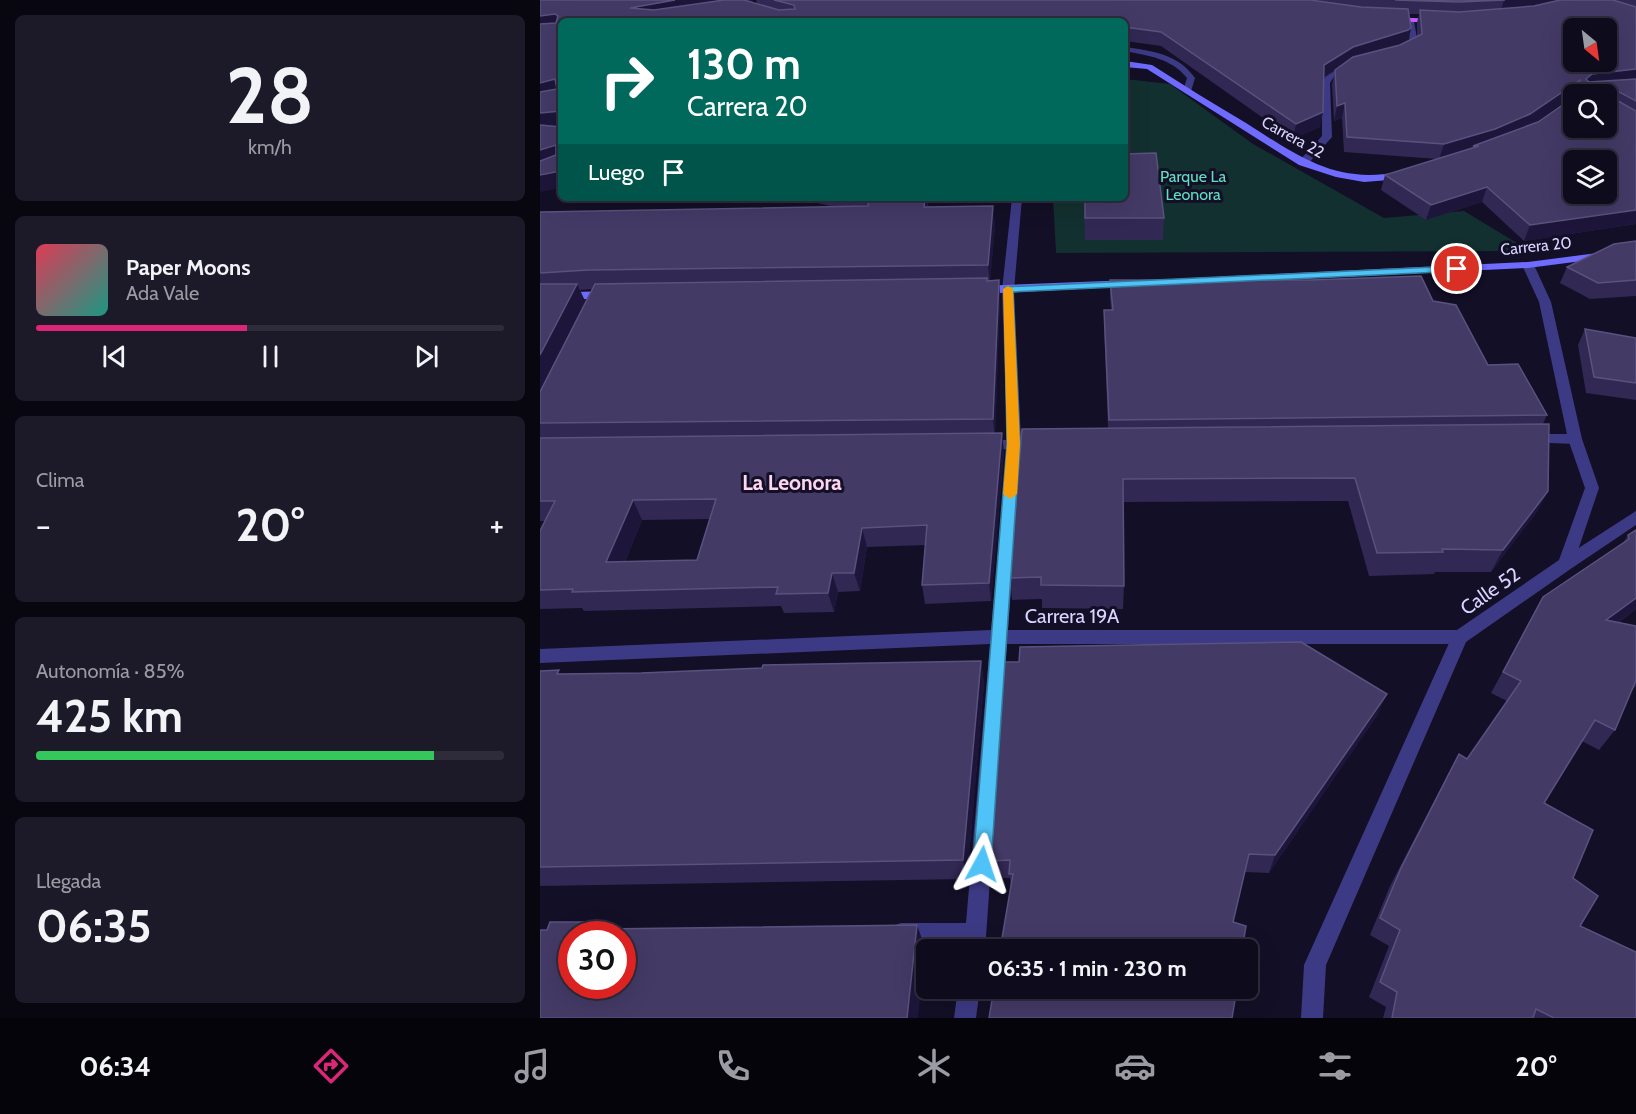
<!DOCTYPE html>
<html lang="es">
<head>
<meta charset="utf-8">
<style>
  body { margin:0; font-family:Cabin,sans-serif; background:#1c1929; color:#f1f3f6; height:100vh; display:flex; flex-direction:column; font-size:22px; white-space:nowrap }
  * { box-sizing:border-box; margin:0 }
  p { font-size:20px; color:#9b9ba3 }
  .icon { flex:none; width:33px; height:33px; fill:none; stroke:currentColor; stroke-width:2; stroke-linecap:round; stroke-linejoin:round }
  .map { position:relative; flex:1; overflow:hidden }
  .details { display:flex; flex-direction:column; gap:15px; padding:15px; background:#08060f; width:540px }
  .details>* { flex:none }
  .guide { position:absolute; left:18px; top:18px; width:570px; height:183px; border-radius:9px; box-shadow:0 6px 24px #0002,0 0 0 2px #2e2b3b; background:#00695c; color:#fff; overflow:hidden }
  .needle { width:39px; rotate:151deg }
  .tools { position:absolute; left:1023px; top:18px; display:grid; gap:12px }
  .tools a { display:grid; place-items:center; width:54px; height:54px; border-radius:9px; background:#0e0b1c; box-shadow:0 6px 24px #0002,0 0 0 2px #2e2b3b; font-size:30px }
  .speed { position:absolute; left:18px; top:921px; display:flex; gap:12px; font-size:30px; font-weight:700; text-align:center }
  .speed>* { display:grid; place-content:center; width:78px; height:78px; border-radius:50%; background:#0e0b1c; box-shadow:0 6px 24px #0002,0 0 0 2px #2e2b3b; line-height:1 }
  .speed .limit { border:9px solid #d22; background:#fff; color:#111 }
  .pin { position:absolute; display:grid; place-items:center; width:51px; height:51px; color:#fff; margin:-26px; border:3px solid #fff; border-radius:50%; box-shadow:0 2px 6px #0007 }
  .me { position:absolute; width:66px; margin:-33px; rotate:5deg; stroke-linejoin:round; filter:drop-shadow(0 0 4px #0008) }
  .turn { display:flex; align-items:center; gap:21px; height:126px; padding:0 30px; font-size:27px }
  .turn .icon { width:78px; height:78px; stroke-width:2.5 }
  .turn b { display:block; font-size:42px; line-height:51px }
  .then { display:flex; align-items:center; height:57px; padding:0 30px; background:#0003; gap:12px; font-size:22px }
  .big { font-size:45px; font-weight:800; line-height:1.1 }
  .details .card { flex:1; display:flex; flex-direction:column; justify-content:center; gap:9px; min-width:0; padding:0 21px; border-radius:9px; background:#1c1929 }
  .details .dial { align-items:center; gap:0 }
  .dial b { font-size:78px; line-height:1 }
  .song { display:flex; align-items:center; gap:18px }
  .cover { width:72px; height:72px; border-radius:9px; background:linear-gradient(135deg,hsl(350 70% 55%),hsl(170 70% 35%)) }
  .played { height:6px; border-radius:3px; background:linear-gradient(90deg,#db2777 45%,#2e2b3b 45%) }
  .keys { display:flex; justify-content:space-around; direction:ltr }
  .heat { display:flex; justify-content:space-between; align-items:center; font-size:33px; direction:ltr }
  .charge { height:9px; border-radius:4px; background:linear-gradient(90deg,#34c759 85%,#2e2b3b 0) }
  .trip { position:absolute; left:376px; top:939px; width:342px; height:60px; border-radius:9px; background:#0e0b1c; box-shadow:0 6px 24px #0002,0 0 0 2px #2e2b3b; font-weight:800; line-height:60px; text-align:center }
  .dock { display:flex; height:96px; justify-content:space-around; align-items:center; background:#06040b; color:#9b9ba3 }
  .dock .icon { width:42px; height:42px }
  .dock .selected { color:#db2777 }
  .dock b { font-size:27px; color:#f1f3f6 }
  main { display:flex; flex:1; min-height:0 }
  .map>svg:first-child { display:block }
</style>
</head>
<body>
<main>
<section class="details">
<div class="card dial"><b>28</b><p>km/h</p></div>
<div class="card">
<div class="song"><i class="cover"></i><div><b>Paper Moons</b><p>Ada Vale</p></div></div>
<div class="played"></div>
<div class="keys"><svg class="icon" aria-label="previous" viewBox="0 0 24 24"><path d="M18 5L8 12l10 7zM5 5v14"/></svg><svg class="icon" aria-label="pause" viewBox="0 0 24 24"><path d="M8 5v14M16 5v14"/></svg><svg class="icon" aria-label="next" viewBox="0 0 24 24"><path d="M6 5l10 7-10 7zM19 5v14"/></svg></div>
</div>
<div class="card"><p>Clima</p>
<div class="heat"><a>−</a><b class="big">20°</b><a>+</a></div>
</div>
<div class="card"><p>Autonomía · 85%</p><b class="big">425 km</b><div class="charge"></div></div>
<div class="card"><p>Llegada</p><b class="big">06:35</b></div>
</section>
<div class="map">
<svg width="1096" height="1018" viewBox="0 0 1096 1018">
  <rect width="100%" height="100%" fill="#130f26"/>
  <!-- green -->
  <polygon fill="#12302f" points="585,79 630,84 713,144 844,218 924,211 990,251 516,253 513,198 585,198"/>
  <g fill="none" stroke-linecap="round" stroke-linejoin="round">
    <!-- minor -->
    <g fill="#3d3a85" fill-rule="evenodd">
      <polygon points="867,19 874,21 878,44 862,53 859,53 859,49 870,43"/>
      <polygon points="810,64 817,66 793,78 790,83 792,137 767,165 759,165 759,161 782,136 782,83 787,74"/>
      <polygon points="472,198 482,198 474,290 481,440 501,439 508,444 501,449 481,449 468,630 920,630 926,632 928,637 926,642 920,644 467,644 445,950 423,950 424,944 361,945 353,942 350,934 353,926 361,923 426,923 450,644 0,663 0,649 451,630 467,449 444,450 437,445 444,440 467,440 462,290"/>
      <polygon points="990,434 1035,434 1042,439 1035,444 985,442 983,439"/>
      <polygon points="1096,511 1096,525 1032,568 1020,568 1018,564 1020,560"/>
      <polygon points="418,988 440,988 436,1018 414,1018"/>
    </g>
    <!-- tertiary -->
    <g fill="#3d3a85" fill-rule="evenodd">
      <path d="M585,47C613,51 638,54 655,78L651,91L647,94L643,91L647,78C631,58 609,56 585,51Z"/>
      <polygon points="988,262 994,265 1011,302 1042,439 1059,488 1032,568 926,642 786,965 783,1018 761,1018 764,965 914,632 1019,560 1045,488 1028,439 999,302 982,265"/>
    </g>
    <!-- secondary -->
    <g fill="#6f6bff" fill-rule="evenodd">
      <path d="M585,61L612,65C643,85 674,104 706,123C758,156 797,186 862,171L867,174L849,180L824,182L796,177L759,165L607,69L585,67Z"/>
      <polygon points="1096,248 1096,254 988,268 651,284 645,281 651,278 988,262"/>
      <polygon points="591,280 595,282 595,286 441,294 435,290 441,286"/>
      <polygon points="69,291 73,292 73,298 0,301 0,293"/>
    </g>
    <!-- primary -->
    <polygon fill="#c25bff" fill-rule="evenodd" points="847,17 898,19 902,21 898,23 850,21 847,21"/>
  </g>
  <!-- wall -->
  <g fill="#312854" fill-rule="evenodd">
    <path d="M0,0H214L208,1L217,4L216,0H1096V224L984,241L942,202L886,220L841,190L845,175L897,159L804,152L802,118L794,121L792,84L795,71L784,78L780,127L753,139L621,46L585,41V21H21V126L18,127L21,171ZM869,14H879L877,23V36L868,41L871,28ZM1034,94H1066L991,125L1034,95Z"/>
    <path d="M256,198H388V207L455,225L450,281L459,280L460,299L455,433L464,452L451,601L385,604L382,585L386,545L327,547L320,591L298,592L294,612L244,613L241,606L44,611L42,608L0,609V531L5,521H0V212L295,207ZM52,289L45,302L40,290ZM170,519L157,560L85,562L102,520Z"/>
    <polygon points="544,198 624,218 623,240 545,240"/>
    <polygon points="1096,241 1096,296 1050,299 1020,283 1027,267"/>
    <polygon points="570,280 893,301 948,365 1007,415 1003,424 1008,491 996,513 951,572 895,572 894,574 829,576 808,501 583,502 584,586 583,609 502,608 502,599 472,600 470,578 568,428 564,326 564,310 571,310 570,297"/>
    <polygon points="1045,329 1096,338 1096,400 1046,393 1038,345"/>
    <polygon points="1096,530 1096,609 1078,623 1096,626 1096,686 1091,692 1075,730 1059,750 1042,741 1004,803 1033,878 1040,926 1096,1018 843,1018 846,1007 829,997 849,946 830,935 850,886 908,774 919,754 927,759 967,701 951,693 1003,597 1083,543 1088,535"/>
    <polygon points="441,661 444,683 427,879 0,886 0,671 22,674 101,673"/>
    <polygon points="838,714 729,873 705,872 471,886 470,878 452,878 449,861"/>
  </g>
  <!-- shaded-wall -->
  <g fill="#1d163a">
    <polygon points="135,0 214,0 96,21 90,8"/>
    <polygon points="929,0 1048,0 960,13 964,0 928,2"/>
    <polygon points="15,14 21,28 0,31 0,16"/>
    <polygon points="871,28 868,42 810,61 781,79 784,65 813,47"/>
    <polygon points="1096,69 1096,82 1047,89 1046,79 1052,74"/>
    <polygon points="15,79 21,94 0,98 0,83"/>
    <polygon points="1040,80 1034,95 985,129 939,146 933,146 932,149 899,159 904,144"/>
    <polygon points="805,103 802,118 794,121 797,106"/>
    <polygon points="21,111 21,126 0,129 0,113"/>
    <polygon points="783,112 780,127 753,139 756,124"/>
    <polygon points="16,145 21,157 0,168 0,150"/>
    <polygon points="21,171 21,188 0,192 0,175"/>
    <polygon points="947,187 942,202 886,220 891,205"/>
    <polygon points="385,198 388,198 387,226 384,207"/>
    <polygon points="453,206 455,225 450,284 448,265"/>
    <polygon points="1096,210 1096,224 984,241 990,225"/>
    <polygon points="459,280 460,299 455,438 453,419"/>
    <polygon points="37,284 46,303 0,394 0,355"/>
    <polygon points="462,433 464,452 451,601 449,583"/>
    <polygon points="1008,491 996,513 951,572 963,550"/>
    <polygon points="93,500 102,520 77,581 66,562"/>
    <polygon points="322,528 327,547 320,591 314,573"/>
    <polygon points="292,573 298,592 294,612 288,593"/>
    <polygon points="1096,598 1096,609 1051,642 1066,620"/>
    <polygon points="441,661 444,683 427,879 423,860"/>
    <polygon points="847,694 838,714 729,873 735,855"/>
    <polygon points="57,922 71,934 60,929"/>
    <polygon points="377,925 385,947 378,1018 367,1018"/>
  </g>
  <!-- building -->
  <g fill="#433a66" stroke="#5a527e" stroke-width="1.5" fill-rule="evenodd">
    <polygon points="0,0 135,0 90,8 114,10 184,0 204,0 239,10 255,9 254,5 234,0 770,0 821,7 868,9 871,28 868,30 813,47 784,65 783,112 756,124 621,32 585,27 585,21 21,21 21,111 0,113 0,92 17,89 15,79 0,83 0,24 16,23 18,16 15,14 0,16"/>
    <polygon points="855,0 934,0 936,1 941,0 965,0 919,2"/>
    <path d="M1020,0H1073L1096,7V69L1052,74L1046,79L1049,82L1096,79V101L1070,87L1071,97L1096,111V210L990,225L947,187L891,205L845,175L939,146H933L998,122L1034,97V128H1066V94H1036L1041,91L1040,80L990,114L955,129L904,144L807,137L805,103L797,106L795,70L813,57L860,45L882,34L880,10L919,12L994,6ZM1034,28H1066V62H1034ZM1034,160H1066V194H1034Z"/>
    <polygon points="0,125 21,127 21,171 0,175 0,161 16,155 16,145 0,150"/>
    <polygon points="616,153 624,218 545,218 545,198 585,198 585,154"/>
    <polygon points="329,198 385,198 384,207 453,206 448,265 48,270 0,273 0,212 328,206"/>
    <polygon points="1096,241 1096,280 1058,283 1027,267 1074,244"/>
    <polygon points="881,276 893,301 916,305 948,365 978,364 1007,415 569,420 564,310 573,310 570,280 770,280"/>
    <polygon points="447,278 447,281 459,280 453,419 0,423 0,392 55,284"/>
    <polygon points="0,284 37,284 0,355"/>
    <polygon points="1045,329 1096,338 1096,383 1054,377"/>
    <polygon points="1009,424 1008,491 963,550 902,549 903,552 837,553 815,478 583,479 584,586 501,585 501,577 470,578 482,429"/>
    <path d="M462,433L449,583L382,585L387,525L322,528L314,573H292L288,593L236,594L238,587L32,592L33,589L0,590V531L15,501H0V438ZM176,499L157,560L66,562L93,500Z"/>
    <polygon points="1096,530 1096,598 1066,620 1096,626 1096,680 1075,730 1055,720 1004,803 1053,830 1033,878 1058,896 1040,926 1096,952 1096,1018 1014,1018 996,1009 993,1018 852,1018 857,992 840,982 860,930 840,918 861,868 919,754 927,759 981,681 963,672 1003,597 1089,539 1088,535"/>
    <polygon points="761,642 847,694 735,855 709,854 693,922 706,926 702,950 460,950 473,874 469,874 470,860 449,861 464,662 479,662 480,647"/>
    <polygon points="441,661 423,860 0,867 0,671 19,670 17,674 101,673 222,668 223,665"/>
    <path d="M10,922H57L60,929L377,925L367,1018H0V930H7ZM32,934H82V986H32Z"/>
    <polygon points="454,988 697,988 692,1018 449,1018"/>
  </g>
  <!-- route -->
  <polygon fill="#4fc3f7" stroke="#337fa1" stroke-width="1.5" points="917,266 922,269 921,271 473,292 480,444 451,864 448,871 442,874 435,871 433,864 467,444 464,287"/>
  <!-- slow -->
  <polygon fill="#f59e0b" points="468,286 473,289 480,444 477,494 470,499 463,494 467,444 463,289"/>
  <g text-anchor="middle" dominant-baseline="central" stroke-width="6" stroke-linejoin="round" paint-order="stroke">
    <!-- far-street labels -->
    <g font-size="16" fill="#d9d4ff" stroke="#130f26">
      <text transform="translate(753 137) rotate(29)">Carrera 22</text>
      <text transform="translate(996 246) rotate(-6)">Carrera 20</text>
    </g>
    <!-- far-park labels -->
    <g font-size="16" fill="#5fe0c0" stroke="#130f26">
      <text x="653" y="176">Parque La<tspan x="653" dy="18">Leonora</tspan></text>
    </g>
    <!-- street labels -->
    <g font-size="20" fill="#d9d4ff" stroke="#130f26">
      <text transform="translate(950 591) rotate(-35)">Calle 52</text>
      <text x="532" y="616">Carrera 19A</text>
    </g>
    <!-- neighbourhood labels -->
    <g font-size="21" font-weight="bold" fill="#ffd6f0" stroke="#130f26">
      <text x="252" y="482">La Leonora</text>
    </g>
  </g>
</svg>
<div class="tools">
<a><svg class="needle" viewBox="-14 -14 28 28"><path d="M0-13l5 13h-10z" fill="#e53935"/><path d="M0 13l5-13h-10z" fill="#9b9ba3"/></svg></a>
<a><svg class="icon" aria-label="search" viewBox="0 0 24 24"><circle cx="10" cy="10" r="6"/><path d="M15 15l6 6"/></svg></a>
<a><svg class="icon" aria-label="layers" viewBox="0 0 24 24"><path d="M12 4l9 5-9 5-9-5zM3 14l9 5 9-5"/></svg></a>
</div>
<div class="speed"><div class="limit">30</div></div>
<div class="pin" style="left:917px;top:269px;background:#d93025"><svg class="icon" aria-label="arrive" viewBox="0 0 24 24"><path d="M6 21V4h12l-3 4 3 4H6"/></svg></div>
<svg class="me" style="left:442px;top:864px" viewBox="-20 -20 40 40"><path d="M0-17L14 15 0 8-14 15z" fill="#4fc3f7" stroke="#fff" stroke-width="4"/></svg>
<div class="trip">06:35 · 1 min · 230 m</div>
<div class="guide">
<div class="turn"><svg class="icon" aria-label="right" viewBox="0 0 24 24"><path d="M7 20v-9h11M14 6l5 5-5 5"/></svg><div><b>130 m</b>Carrera 20</div></div>
<div class="then">Luego<svg class="icon" aria-label="arrive" viewBox="0 0 24 24"><path d="M6 21V4h12l-3 4 3 4H6"/></svg></div>
</div>
</div>
</main>
<nav class="dock">
<b>06:34</b>
<svg class="icon selected" aria-label="directions" viewBox="0 0 24 24"><path d="M12 3l9 9-9 9-9-9zM9 14v-3h6M13 9l2 2-2 2"/></svg>
<svg class="icon" aria-label="music" viewBox="0 0 24 24"><path d="M9 18V5l10-2v13"/><circle cx="6" cy="18" r="3"/><circle cx="16" cy="16" r="3"/></svg>
<svg class="icon" aria-label="phone" viewBox="0 0 24 24"><path d="M5 4h4l2 5-3 2q2 4 5 5l2-3 5 2v4C11 20 4 13 5 4z"/></svg>
<svg class="icon" aria-label="climate" viewBox="0 0 24 24"><path d="M12 3v18M4 7l16 10M4 17L20 7"/></svg>
<svg class="icon" aria-label="car" viewBox="0 0 24 24"><path d="M5 17H2v-5l4-1 3-4h7l3 4 3 1v5h-3M9 17h6M6 11h13"/><circle cx="7" cy="17" r="2"/><circle cx="17" cy="17" r="2"/></svg>
<svg class="icon" aria-label="filters" viewBox="0 0 24 24"><path d="M4 7h16M4 17h16"/><circle cx="9" cy="7" r="2"/><circle cx="15" cy="17" r="2"/></svg>
<b>20°</b>
</nav>
</body>
</html>
